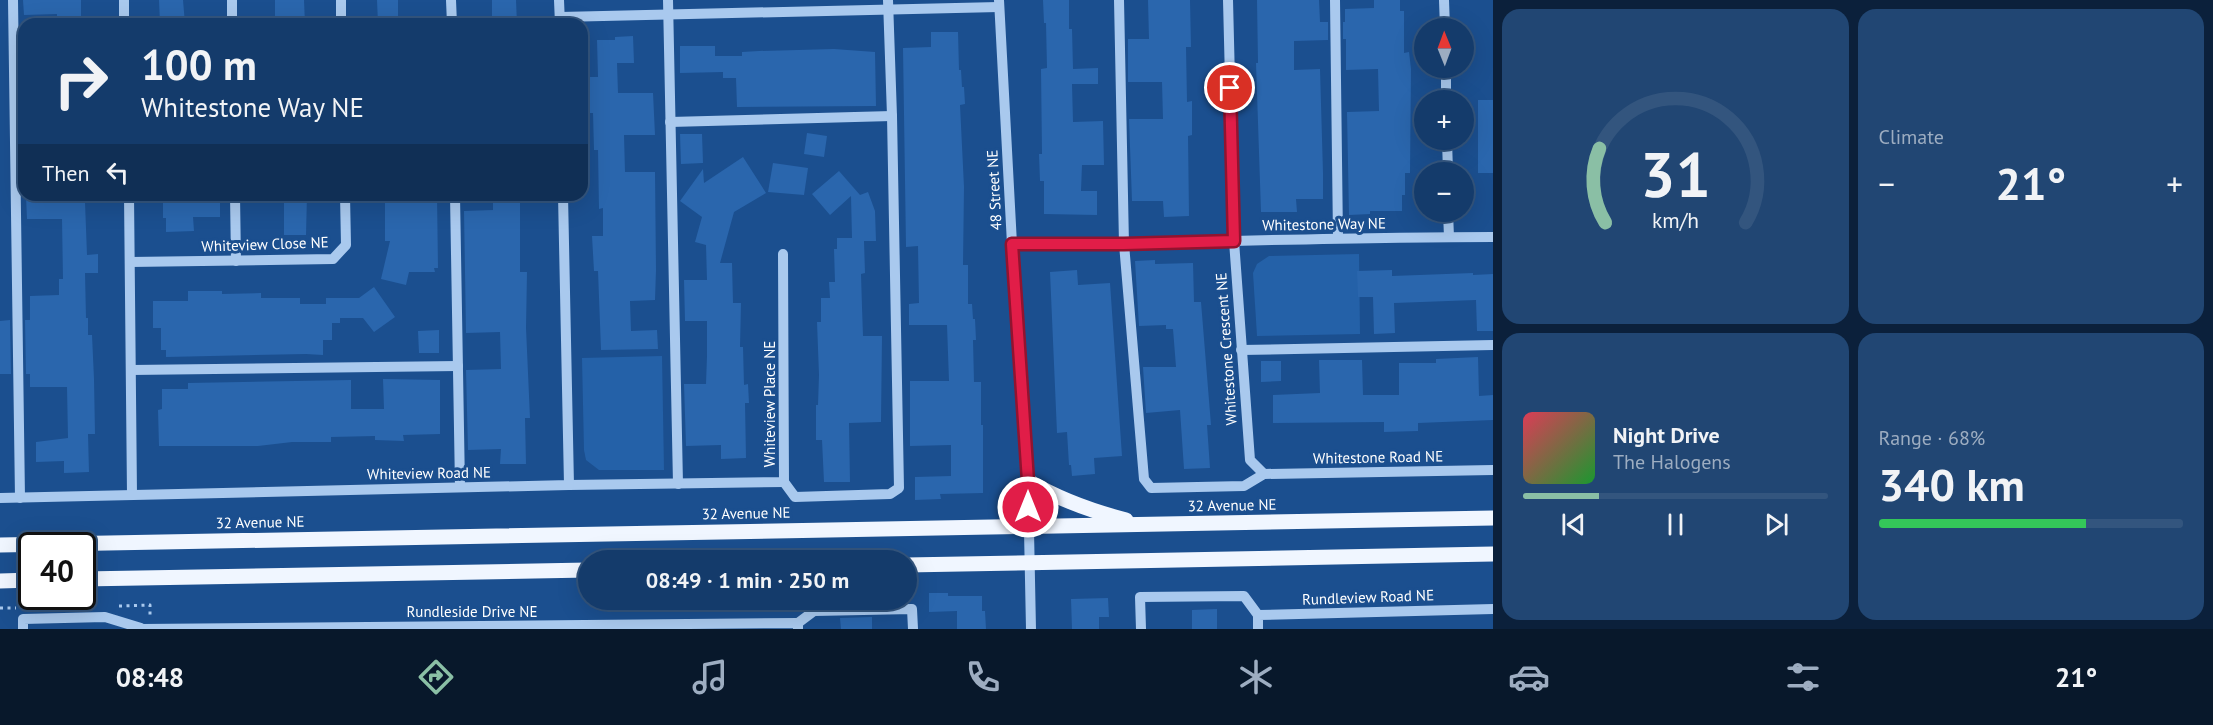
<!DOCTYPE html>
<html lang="en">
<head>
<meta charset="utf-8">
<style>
  body { margin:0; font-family:"PT Sans",sans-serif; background:#214673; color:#f1f3f6; height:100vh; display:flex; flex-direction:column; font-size:22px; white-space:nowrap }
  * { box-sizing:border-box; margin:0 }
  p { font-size:20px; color:#9dadc1 }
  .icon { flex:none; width:33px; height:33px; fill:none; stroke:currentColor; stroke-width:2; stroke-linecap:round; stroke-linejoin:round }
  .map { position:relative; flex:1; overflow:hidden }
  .drawer { display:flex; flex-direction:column; gap:9px; padding:9px; background:#0b203b; width:720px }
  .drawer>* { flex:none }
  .guide { position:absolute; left:18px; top:18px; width:570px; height:183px; border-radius:18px; box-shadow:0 6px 24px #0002,0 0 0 2px #33557e; background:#143b6b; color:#f1f3f6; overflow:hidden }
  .needle { width:39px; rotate:359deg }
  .tools { position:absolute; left:1414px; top:18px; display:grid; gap:12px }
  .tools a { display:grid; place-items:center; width:60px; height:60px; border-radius:50%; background:#143b6b; box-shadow:0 6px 24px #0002,0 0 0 2px #33557e; font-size:30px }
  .speed { position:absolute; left:18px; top:532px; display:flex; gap:12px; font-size:30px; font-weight:700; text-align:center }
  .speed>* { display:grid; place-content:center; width:78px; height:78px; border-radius:50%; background:#143b6b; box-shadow:0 6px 24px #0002,0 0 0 2px #33557e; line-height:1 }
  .speed .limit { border:3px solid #111; border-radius:9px; background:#fff; color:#111 }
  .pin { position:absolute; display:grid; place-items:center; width:51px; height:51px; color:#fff; margin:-26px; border:3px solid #fff; border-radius:50%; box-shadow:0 2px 6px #0007 }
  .me { position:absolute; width:66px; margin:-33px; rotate:0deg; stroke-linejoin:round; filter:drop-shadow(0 0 4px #0008) }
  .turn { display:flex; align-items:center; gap:21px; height:126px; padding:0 24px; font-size:27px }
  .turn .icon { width:78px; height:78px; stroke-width:2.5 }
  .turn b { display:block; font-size:42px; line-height:51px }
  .then { display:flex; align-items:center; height:57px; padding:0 24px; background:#0003; gap:12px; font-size:22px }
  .big { font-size:45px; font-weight:800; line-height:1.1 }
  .drawer .card { flex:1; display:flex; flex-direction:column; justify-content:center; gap:9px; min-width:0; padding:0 21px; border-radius:18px; background:#214673 }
  .drawer .dial { align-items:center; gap:0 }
  .dial svg { height:156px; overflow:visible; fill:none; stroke:#33557e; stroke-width:7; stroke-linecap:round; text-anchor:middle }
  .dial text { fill:#f1f3f6; stroke:none }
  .song { display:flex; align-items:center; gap:18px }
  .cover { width:72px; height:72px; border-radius:9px; background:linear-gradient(135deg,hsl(350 70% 55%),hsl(130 70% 35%)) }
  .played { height:6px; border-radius:3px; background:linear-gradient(90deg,#8abfa5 25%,#33557e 25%) }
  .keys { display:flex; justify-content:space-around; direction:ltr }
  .heat { display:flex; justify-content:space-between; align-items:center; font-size:33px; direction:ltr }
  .charge { height:9px; border-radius:4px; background:linear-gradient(90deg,#34c759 68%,#33557e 0) }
  .drawer .tiles { flex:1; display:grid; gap:9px; grid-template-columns:repeat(2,1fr) }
  .trip { position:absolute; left:578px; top:550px; width:339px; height:60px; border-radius:30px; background:#143b6b; box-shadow:0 6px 24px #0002,0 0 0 2px #33557e; font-weight:800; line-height:60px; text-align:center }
  .menu { display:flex; height:96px; justify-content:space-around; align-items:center; background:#08182b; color:#9dadc1 }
  .menu .icon { width:42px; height:42px }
  .menu .current { color:#8abfa5 }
  .menu b { font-size:27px; color:#f1f3f6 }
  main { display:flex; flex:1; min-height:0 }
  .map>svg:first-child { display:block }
</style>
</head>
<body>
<main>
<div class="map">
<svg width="1493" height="629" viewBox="0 0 1493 629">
  <rect width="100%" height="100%" fill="#1b4f8f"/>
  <!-- green -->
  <g fill="#2461a8">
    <polygon points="1359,254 1360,334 1257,336 1253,273 1257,264 1269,256"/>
    <polygon points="662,356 664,470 599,470 586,460 584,450 582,358"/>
  </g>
  <!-- building -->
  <g fill="#2a66ad">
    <polygon points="23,0 81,0 81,24 57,24 57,14 24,15"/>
    <polygon points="159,0 183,0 185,24 160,24"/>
    <polygon points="275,0 304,0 305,24 275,24"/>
    <polygon points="377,0 398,0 398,24 378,24"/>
    <polygon points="492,0 516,0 517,24 492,24"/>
    <polygon points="1043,0 1069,0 1069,29 1072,29 1073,69 1098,68 1098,84 1072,84 1073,122 1103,121 1104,165 1082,165 1081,191 1097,191 1097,215 1044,214 1044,181 1040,181 1039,154 1042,154 1041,69 1047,68 1046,23 1044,23"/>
    <polygon points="1148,0 1190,0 1191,47 1186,47 1187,102 1192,101 1192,135 1188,136 1189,216 1164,217 1163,201 1132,201 1129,119 1163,119 1162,82 1128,82 1128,39 1149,39"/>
    <polygon points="1257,0 1319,0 1320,22 1328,22 1328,40 1294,41 1294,70 1320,69 1323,173 1323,199 1296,199 1297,212 1261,212 1256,63 1258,63"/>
    <polygon points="1374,0 1400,0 1400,11 1404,11 1404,53 1409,52 1411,69 1410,173 1405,173 1405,195 1402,195 1402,211 1370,211 1370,214 1349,215 1347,112 1379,111 1378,69 1346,70 1346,39 1343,39 1343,22 1345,22 1345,9 1374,8"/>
    <polygon points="931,32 958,32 959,70 961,70 962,87 964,87 965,104 960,105 964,187 963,265 968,265 968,304 972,304 973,319 975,319 976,340 973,340 974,382 981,382 981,425 983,425 983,493 940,494 941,499 915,500 915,477 951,476 951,445 910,446 910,381 949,381 947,325 909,325 909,304 919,303 918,246 906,247 903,48 931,47"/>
    <polygon points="633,36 634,63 617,63 618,93 653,93 655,135 624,135 625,172 655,172 656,270 655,300 630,301 631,331 657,330 658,349 601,350 598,271 594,271 592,236 603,236 603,208 599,209 598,150 594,150 593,113 589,113 589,77 598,77 597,40 615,40 615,37"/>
    <polygon points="680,46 715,46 715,56 742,56 742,52 759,51 834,49 875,52 876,106 737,107 736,78 723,78 723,72 680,73"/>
    <rect x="1478" y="100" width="15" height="73"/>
    <polygon points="807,133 827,136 824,157 804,154"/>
    <polygon points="680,134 702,134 703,163 681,164"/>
    <polygon points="743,157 766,193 734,212 720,263 732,263 733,303 741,303 740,347 743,347 744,385 748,384 749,403 745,403 746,458 721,459 721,445 686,446 684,384 706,384 707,356 707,321 685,321 684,280 707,280 706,245 695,242 702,217 680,201 703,169 704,183"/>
    <polygon points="773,163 808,168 804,195 768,192"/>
    <polygon points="839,171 860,195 868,192 875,211 876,241 864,241 865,273 861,274 862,307 863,336 882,336 881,422 849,423 850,482 824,482 822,440 816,440 816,405 818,405 819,375 817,322 821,322 821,298 830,298 829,282 835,282 834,249 837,249 837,238 852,238 851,196 830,215 812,194"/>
    <polygon points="163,195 217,195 217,202 220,202 220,217 193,217 194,231 166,232 166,218 163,218"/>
    <polygon points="284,195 307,195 306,235 284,235"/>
    <polygon points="385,195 437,195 438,268 434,268 435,272 409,272 406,285 381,279 390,241 385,241"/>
    <polygon points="493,195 520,195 520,272 527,272 526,328 530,418 525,418 526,464 500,464 501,449 468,450 466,370 501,369 500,332 466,333 464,211 493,210"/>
    <polygon points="26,196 49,197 49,202 85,202 87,255 98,254 98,273 85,273 86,318 88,318 88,335 92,335 94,379 95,434 88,434 89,472 64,473 64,461 36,462 36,442 68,438 67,387 30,387 30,374 26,374 25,320 30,320 30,296 59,295 59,279 63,279 62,219 27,219"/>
    <polygon points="1155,260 1155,264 1193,263 1194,302 1201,302 1211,425 1207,425 1210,468 1184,469 1180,410 1146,413 1143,367 1176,367 1173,329 1166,329 1166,325 1139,326 1135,261"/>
    <polygon points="1077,270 1078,285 1110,283 1122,456 1094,458 1095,474 1072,476 1071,465 1069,465 1067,432 1057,433 1050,272"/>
    <polygon points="1392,270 1392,276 1473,273 1473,275 1493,274 1493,331 1477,331 1476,300 1394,303 1395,333 1374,334 1373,297 1358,297 1357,271"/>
    <polygon points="374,287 395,317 374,332 363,318 340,318 340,323 332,323 332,340 323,340 323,355 306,354 166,357 166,350 161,350 161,328 153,328 153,301 188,301 188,291 222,291 222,294 261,293 261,298 300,298 300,304 326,304 326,298 359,298"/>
    <polygon points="10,320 11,374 0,374 0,321"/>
    <polygon points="439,330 439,353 419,353 418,331"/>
    <polygon points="1478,357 1479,396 1493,395 1493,420 1418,423 1418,431 1384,432 1384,422 1273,423 1273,395 1320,393 1319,360 1362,360 1363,395 1399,395 1399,363 1436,363 1436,359"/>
    <polygon points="1261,361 1281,361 1281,381 1261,382"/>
    <polygon points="383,379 440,380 440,434 403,435 404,441 375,440 375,436 331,437 331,442 292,442 258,446 159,446 158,410 162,409 162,389 188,389 188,383 351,380 351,409 384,409"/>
    <polygon points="929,593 948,593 948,596 982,596 982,611 985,611 986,629 957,629 957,611 929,612"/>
    <polygon points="1108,598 1109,617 1099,617 1099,629 1072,629 1071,599"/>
    <polygon points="1217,609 1217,629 1192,629 1192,610"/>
    <polygon points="872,617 872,629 841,629 840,618"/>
  </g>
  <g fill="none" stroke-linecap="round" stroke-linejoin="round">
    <!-- path -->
    <g stroke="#a9c9ee" stroke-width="3" stroke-dasharray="3 4.5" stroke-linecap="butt">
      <polyline points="119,606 150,605 150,615"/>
      <polyline points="0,608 16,608"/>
    </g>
    <!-- minor -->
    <g stroke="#a9c9ee" stroke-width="10">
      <polyline points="13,0 20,498"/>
      <polyline points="124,0 124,24"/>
      <polyline points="232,0 232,24"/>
      <polyline points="341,0 341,24"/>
      <polyline points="451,0 452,24"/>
      <polyline points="559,0 560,24"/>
      <polyline points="668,0 678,484"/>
      <polyline points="999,0 1012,244 1028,481 1031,629"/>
      <polyline points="1119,0 1124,244 1144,479 1151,488 1244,486 1264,474 1493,470"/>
      <polyline points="1228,0 1234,241 1250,460 1264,474"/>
      <polyline points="1335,0 1338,238"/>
      <polyline points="1444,0 1445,28"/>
      <polyline points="560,17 999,7"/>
      <polyline points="1446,68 1446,100"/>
      <polyline points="670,122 892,116"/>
      <polyline points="1447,140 1448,172"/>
      <polyline points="129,195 132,495"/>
      <polyline points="235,195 236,261"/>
      <polyline points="455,195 460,487"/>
      <polyline points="1448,212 1449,237"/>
      <path d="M1012,244C1172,244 1333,237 1493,237"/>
      <polyline points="130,262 333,259 346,245 345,195"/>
      <polyline points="1241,350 1493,345"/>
      <polyline points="131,370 458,366"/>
      <polyline points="784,482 795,497 890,494 899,488 892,116 888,0"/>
      <polyline points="569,485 784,482 783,254"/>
      <polyline points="0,498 569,485 563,195"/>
      <polyline points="798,623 814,611 912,609 913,629"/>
      <polyline points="23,629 23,619 105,617 141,628"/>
      <polyline points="141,629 798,623 798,629"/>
      <polyline points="1141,629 1140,597 1244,596 1258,615"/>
      <polyline points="1258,629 1258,615 1493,609"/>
    </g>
    <!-- major -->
    <g stroke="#f0f6ff" stroke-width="15">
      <path d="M1028,481C1060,500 1091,511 1126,520"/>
      <polyline points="0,545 1493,518"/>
      <polyline points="906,565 1493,554"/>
      <polyline points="82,579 588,570"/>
      <polyline points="0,581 32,580"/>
    </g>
  </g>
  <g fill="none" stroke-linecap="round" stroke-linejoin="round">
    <defs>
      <polyline id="route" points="1028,507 1028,481 1012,244 1124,244 1234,241 1230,88"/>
    </defs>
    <!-- route casing -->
    <use href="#route" stroke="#92132f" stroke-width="15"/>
    <!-- route -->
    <use href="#route" stroke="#e11d48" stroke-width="10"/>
  </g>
  <g text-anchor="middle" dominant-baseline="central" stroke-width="6" stroke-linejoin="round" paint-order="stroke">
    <!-- street labels -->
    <g font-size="15" fill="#fff" stroke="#1b4f8f">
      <text transform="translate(994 190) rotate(-93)">48 Street NE</text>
      <text transform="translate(1324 224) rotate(-1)">Whitestone Way NE</text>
      <text transform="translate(265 244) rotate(-2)">Whiteview Close NE</text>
      <text transform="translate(1226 349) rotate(-94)">Whitestone Crescent NE</text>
      <text transform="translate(769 404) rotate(-90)">Whiteview Place NE</text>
      <text transform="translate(1378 457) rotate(-1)">Whitestone Road NE</text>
      <text transform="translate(429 473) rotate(-1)">Whiteview Road NE</text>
      <text transform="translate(1232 505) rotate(-1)">32 Avenue NE</text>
      <text transform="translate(746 513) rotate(-1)">32 Avenue NE</text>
      <text transform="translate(260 522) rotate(-1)">32 Avenue NE</text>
      <text transform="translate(1368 597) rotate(-2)">Rundleview Road NE</text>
      <text x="472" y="611">Rundleside Drive NE</text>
    </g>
  </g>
</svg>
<div class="tools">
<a><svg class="needle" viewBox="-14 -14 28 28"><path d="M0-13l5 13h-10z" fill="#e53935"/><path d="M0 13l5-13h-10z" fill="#9dadc1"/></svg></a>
<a>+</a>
<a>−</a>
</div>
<div class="speed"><div class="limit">40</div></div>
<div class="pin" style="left:1230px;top:88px;background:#d93025"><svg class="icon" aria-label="arrive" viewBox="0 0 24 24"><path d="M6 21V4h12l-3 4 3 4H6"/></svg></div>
<svg class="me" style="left:1028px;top:507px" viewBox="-20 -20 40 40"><circle r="17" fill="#e11d48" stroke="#fff" stroke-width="3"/><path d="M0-11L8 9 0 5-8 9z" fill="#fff"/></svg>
<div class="trip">08:49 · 1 min · 250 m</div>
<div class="guide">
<div class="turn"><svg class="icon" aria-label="right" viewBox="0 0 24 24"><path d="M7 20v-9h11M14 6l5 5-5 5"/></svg><div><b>100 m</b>Whitestone Way NE</div></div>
<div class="then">Then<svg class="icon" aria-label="left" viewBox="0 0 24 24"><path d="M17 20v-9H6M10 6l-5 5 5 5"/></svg></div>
</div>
</div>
<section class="drawer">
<div class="tiles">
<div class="card dial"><svg viewBox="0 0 100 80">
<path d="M14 69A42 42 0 1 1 86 69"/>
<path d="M14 69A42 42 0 0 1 11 31" stroke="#8abfa5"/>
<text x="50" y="56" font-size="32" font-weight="700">31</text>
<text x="50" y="72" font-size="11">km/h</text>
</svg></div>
<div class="card"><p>Climate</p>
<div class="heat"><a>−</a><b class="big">21°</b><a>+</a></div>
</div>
<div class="card">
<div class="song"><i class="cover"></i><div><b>Night Drive</b><p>The Halogens</p></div></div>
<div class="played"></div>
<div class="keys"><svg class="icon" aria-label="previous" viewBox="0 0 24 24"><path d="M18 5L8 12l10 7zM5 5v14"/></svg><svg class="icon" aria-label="pause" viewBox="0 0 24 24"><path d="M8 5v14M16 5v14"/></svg><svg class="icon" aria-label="next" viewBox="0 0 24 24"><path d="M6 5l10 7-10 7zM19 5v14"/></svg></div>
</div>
<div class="card"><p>Range · 68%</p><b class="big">340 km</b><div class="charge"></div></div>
</div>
</section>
</main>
<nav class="menu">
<b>08:48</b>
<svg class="icon current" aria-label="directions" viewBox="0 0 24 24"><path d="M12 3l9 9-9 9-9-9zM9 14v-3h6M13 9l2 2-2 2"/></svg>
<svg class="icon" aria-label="music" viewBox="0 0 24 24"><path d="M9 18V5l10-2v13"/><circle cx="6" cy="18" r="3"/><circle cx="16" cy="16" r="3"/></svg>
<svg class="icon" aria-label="phone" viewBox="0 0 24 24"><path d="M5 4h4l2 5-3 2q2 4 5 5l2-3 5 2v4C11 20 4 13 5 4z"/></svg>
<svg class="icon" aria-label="climate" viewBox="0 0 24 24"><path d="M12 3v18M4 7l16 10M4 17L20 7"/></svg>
<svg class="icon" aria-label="car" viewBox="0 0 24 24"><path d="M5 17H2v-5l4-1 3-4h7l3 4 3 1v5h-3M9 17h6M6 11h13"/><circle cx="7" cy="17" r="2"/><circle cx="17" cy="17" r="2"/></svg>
<svg class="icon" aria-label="filters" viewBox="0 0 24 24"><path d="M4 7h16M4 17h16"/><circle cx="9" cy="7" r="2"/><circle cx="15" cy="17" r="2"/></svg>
<b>21°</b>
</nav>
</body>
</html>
